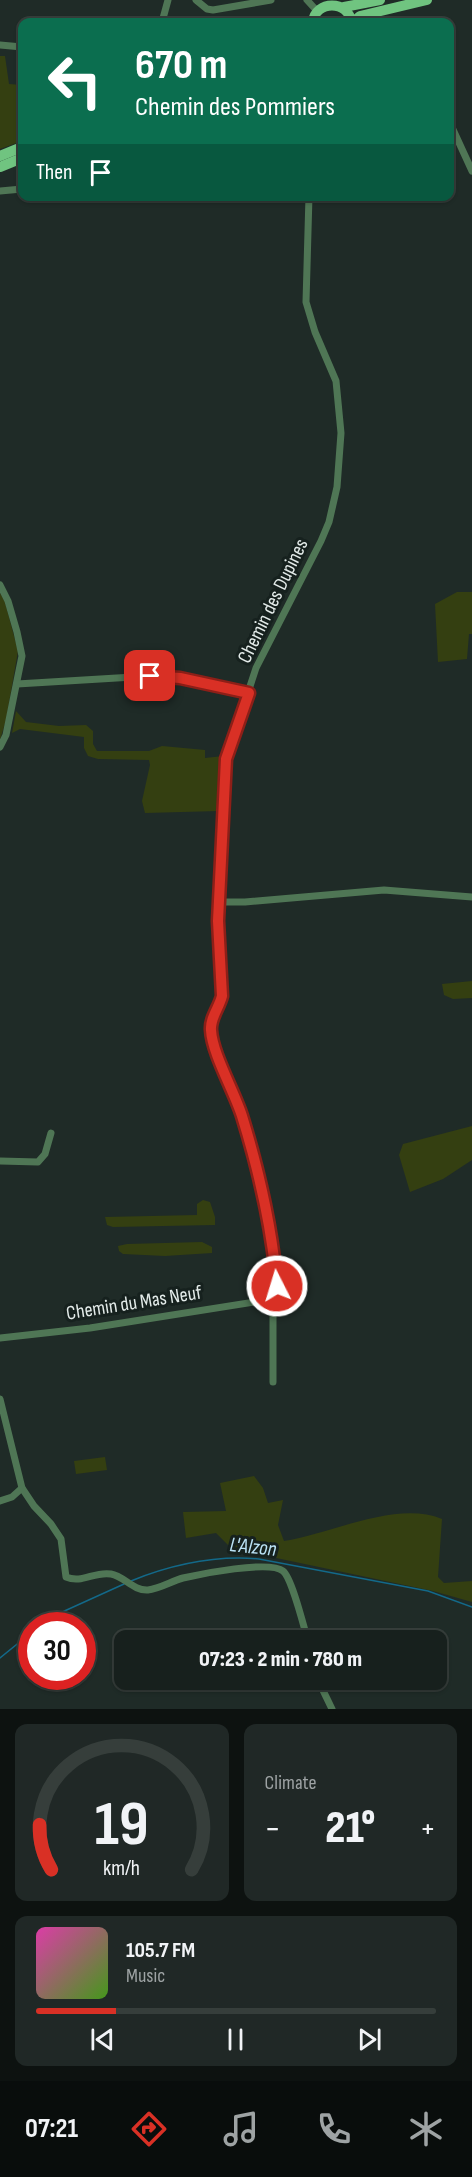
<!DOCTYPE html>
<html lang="en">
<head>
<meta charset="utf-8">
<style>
  body { margin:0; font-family:"Sofia Sans Condensed",sans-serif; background:#202826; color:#f1f3f6; height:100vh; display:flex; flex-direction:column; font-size:22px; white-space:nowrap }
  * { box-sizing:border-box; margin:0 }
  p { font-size:20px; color:#9ea3a4 }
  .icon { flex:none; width:33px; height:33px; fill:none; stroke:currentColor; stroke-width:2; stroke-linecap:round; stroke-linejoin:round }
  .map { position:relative; height:1709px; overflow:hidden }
  .drawer { display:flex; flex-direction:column; gap:15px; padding:15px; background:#0d1210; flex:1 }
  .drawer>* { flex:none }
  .guide { position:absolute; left:18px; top:18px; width:436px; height:183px; border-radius:12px; box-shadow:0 2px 4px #0004,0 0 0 2px #363e3b; background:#0b6e4f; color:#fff; overflow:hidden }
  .speed { position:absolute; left:18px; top:1612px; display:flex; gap:12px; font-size:30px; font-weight:700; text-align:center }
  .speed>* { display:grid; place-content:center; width:78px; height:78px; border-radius:50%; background:#17201d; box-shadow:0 2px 4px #0004,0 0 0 2px #363e3b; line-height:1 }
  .speed .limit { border:9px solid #d22; background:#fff; color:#111 }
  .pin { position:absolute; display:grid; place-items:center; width:51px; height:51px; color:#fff; margin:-26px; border-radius:12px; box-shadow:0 3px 9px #0006 }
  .me { position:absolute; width:66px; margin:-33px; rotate:355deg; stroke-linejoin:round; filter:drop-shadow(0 0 4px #0008) }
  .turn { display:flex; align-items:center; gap:21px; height:126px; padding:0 18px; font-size:27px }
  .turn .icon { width:78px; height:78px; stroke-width:2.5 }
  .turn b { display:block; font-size:42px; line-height:51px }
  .then { display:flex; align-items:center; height:57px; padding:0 18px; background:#0003; gap:12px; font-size:22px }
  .big { font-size:45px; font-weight:800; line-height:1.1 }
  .drawer .card { flex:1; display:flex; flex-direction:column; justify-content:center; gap:9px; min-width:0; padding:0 21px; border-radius:12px; background:#202826 }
  .drawer .dial { align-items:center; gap:0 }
  .dial svg { height:156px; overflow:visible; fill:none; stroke:#363e3b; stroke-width:7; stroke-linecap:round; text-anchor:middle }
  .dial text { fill:#f1f3f6; stroke:none }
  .song { display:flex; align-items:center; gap:18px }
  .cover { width:72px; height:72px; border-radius:9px; background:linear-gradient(135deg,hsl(320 70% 55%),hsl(100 70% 35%)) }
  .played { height:6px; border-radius:3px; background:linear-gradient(90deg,#d93025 20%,#363e3b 20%) }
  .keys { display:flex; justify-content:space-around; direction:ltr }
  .heat { display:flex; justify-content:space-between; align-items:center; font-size:33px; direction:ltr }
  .drawer .tiles { flex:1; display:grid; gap:15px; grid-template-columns:1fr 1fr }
  .card:last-child { grid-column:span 2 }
  .trip { position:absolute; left:114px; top:1630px; width:333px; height:60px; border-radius:12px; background:#17201d; box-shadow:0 2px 4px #0004,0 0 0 2px #363e3b; font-weight:800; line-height:60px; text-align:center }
  .tabs { display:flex; height:96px; justify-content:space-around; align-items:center; background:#090d0c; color:#9ea3a4 }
  .tabs .icon { width:42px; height:42px }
  .tabs .on { color:#d93025 }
  .tabs b { font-size:27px; color:#f1f3f6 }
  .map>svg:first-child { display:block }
</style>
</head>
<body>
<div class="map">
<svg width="472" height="1709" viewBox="0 0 472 1709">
  <rect width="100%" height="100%" fill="#1f2b27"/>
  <!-- green -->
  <g fill="#343f11">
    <polygon points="0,56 5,56 9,84 22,85 22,141 0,149"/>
    <polygon points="457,592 472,592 472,634 469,634 467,659 438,662 435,604"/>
    <polygon points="0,593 5,602 18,651 6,720 0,740"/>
    <polygon points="16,711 26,722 59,726 86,725 93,731 93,744 97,751 149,751 162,746 205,750 205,758 223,756 219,811 145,813 142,801 150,765 149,760 98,759 88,756 84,748 84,737 20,729 12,733"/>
    <polygon points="472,981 472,998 453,999 444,995 442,984"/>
    <polygon points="472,1126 472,1160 443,1179 410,1192 399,1155 403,1144"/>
    <polygon points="203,1200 210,1202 215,1217 215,1225 113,1227 107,1225 105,1217 197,1215 197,1204"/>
    <polygon points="202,1242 212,1247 212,1253 165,1256 123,1254 119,1251 118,1246 127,1244"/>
    <polygon points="105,1457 107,1470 76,1474 74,1461"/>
    <path d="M254,1476L263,1488L268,1503L283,1500L278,1525L284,1541C331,1534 396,1500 442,1519L438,1577L444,1583L472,1581V1602L433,1591L262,1555L235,1552L216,1533L186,1538L183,1512L226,1511L220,1483Z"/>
  </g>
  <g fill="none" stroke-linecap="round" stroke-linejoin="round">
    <!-- stream -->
    <g stroke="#136989" stroke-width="1.5">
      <path d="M131,1581C173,1564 214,1555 259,1559L428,1591L472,1607"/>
      <polyline points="39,1626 49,1618 124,1584"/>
      <polyline points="0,1658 32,1632"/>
    </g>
    <!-- street -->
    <g stroke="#4f7655" stroke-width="7">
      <polyline points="196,0 207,9 213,10 271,0"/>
      <polyline points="307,0 317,11"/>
      <polyline points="162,22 168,0"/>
      <polyline points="0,45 22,47"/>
      <polyline points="450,123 472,171"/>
      <polyline points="0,191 22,189"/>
      <polyline points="0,585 8,601 17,632 22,656 6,735 0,747"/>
      <polyline points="17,684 150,676 180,678 249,693"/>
      <polyline points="218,902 245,902 384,890 472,897"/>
      <polyline points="0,1161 38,1162 45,1154 51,1133"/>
      <polyline points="0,1338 90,1328 273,1299"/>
      <polyline points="273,1382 273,1299 277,1286 274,1249 264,1201 242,1117 214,1044 211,1030 212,1019 220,1004 222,996 217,921 222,802 226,759 256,668 321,541 329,522 337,487 341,433 336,381 315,332 306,302 309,196"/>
      <path d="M0,1399L22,1488L34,1506L51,1524L61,1539L66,1577C82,1584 94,1571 111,1574C124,1576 133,1591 148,1590C159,1589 172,1581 183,1578C200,1574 270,1560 283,1571C292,1578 304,1628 308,1641"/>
      <polyline points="0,1501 12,1497 22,1488"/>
      <polyline points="318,1680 332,1709"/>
    </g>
    <!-- primary -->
    <g stroke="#70c480" stroke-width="10">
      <polyline points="344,7 380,0"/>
      <path d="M313,22C315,0 349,0 351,22"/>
      <polyline points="353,22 360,16 427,0"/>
      <polyline points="0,156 22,147"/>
      <polyline points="0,167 22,158"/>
    </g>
  </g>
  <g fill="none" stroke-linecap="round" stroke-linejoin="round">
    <defs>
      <path id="route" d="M150,676L180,678L249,693L226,759L218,921L222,996C219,1008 210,1018 211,1030C212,1053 234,1091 242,1116C259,1171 272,1228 277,1286"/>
    </defs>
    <!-- route casing -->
    <use href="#route" stroke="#8d1f18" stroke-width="15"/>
    <!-- route -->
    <use href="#route" stroke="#d93025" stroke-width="10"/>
  </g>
  <g text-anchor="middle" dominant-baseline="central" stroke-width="6" stroke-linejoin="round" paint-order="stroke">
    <!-- street labels -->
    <g font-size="20" fill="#e3ebe9" stroke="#16211e">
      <text transform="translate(273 601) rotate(-64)">Chemin des Dupines</text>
      <text transform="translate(134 1303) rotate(-9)">Chemin du Mas Neuf</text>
    </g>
    <!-- water labels -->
    <g font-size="21" font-style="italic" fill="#bbe2f5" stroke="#16211e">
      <text transform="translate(253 1547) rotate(6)">L'Alzon</text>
    </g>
  </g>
</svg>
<div class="speed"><div class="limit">30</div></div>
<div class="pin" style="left:150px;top:676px;background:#d93025"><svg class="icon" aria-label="arrive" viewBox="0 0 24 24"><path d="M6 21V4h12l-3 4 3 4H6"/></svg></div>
<svg class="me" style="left:277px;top:1286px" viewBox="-20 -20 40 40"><circle r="17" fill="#d93025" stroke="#fff" stroke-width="3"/><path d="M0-11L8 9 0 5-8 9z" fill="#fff"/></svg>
<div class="trip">07:23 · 2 min · 780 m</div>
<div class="guide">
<div class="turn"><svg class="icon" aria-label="left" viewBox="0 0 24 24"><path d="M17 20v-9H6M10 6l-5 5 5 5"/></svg><div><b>670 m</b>Chemin des Pommiers</div></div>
<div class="then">Then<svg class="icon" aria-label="arrive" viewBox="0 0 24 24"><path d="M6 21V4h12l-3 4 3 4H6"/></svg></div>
</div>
</div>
<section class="drawer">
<div class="tiles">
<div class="card dial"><svg viewBox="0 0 100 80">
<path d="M14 69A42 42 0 1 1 86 69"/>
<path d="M14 69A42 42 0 0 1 8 46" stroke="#d93025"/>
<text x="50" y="56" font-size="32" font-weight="700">19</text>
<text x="50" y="72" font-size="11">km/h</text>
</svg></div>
<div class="card"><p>Climate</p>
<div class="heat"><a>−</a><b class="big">21°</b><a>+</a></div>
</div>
<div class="card">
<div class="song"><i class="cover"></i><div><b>105.7 FM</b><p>Music</p></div></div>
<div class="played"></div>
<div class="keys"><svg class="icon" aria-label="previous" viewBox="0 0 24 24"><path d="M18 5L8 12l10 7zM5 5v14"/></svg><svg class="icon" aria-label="pause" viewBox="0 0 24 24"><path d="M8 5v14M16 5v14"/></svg><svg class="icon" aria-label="next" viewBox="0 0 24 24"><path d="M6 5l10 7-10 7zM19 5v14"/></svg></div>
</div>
</div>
</section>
<nav class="tabs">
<b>07:21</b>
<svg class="icon on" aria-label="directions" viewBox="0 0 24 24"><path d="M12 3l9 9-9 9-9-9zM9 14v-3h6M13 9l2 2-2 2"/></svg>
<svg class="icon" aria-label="music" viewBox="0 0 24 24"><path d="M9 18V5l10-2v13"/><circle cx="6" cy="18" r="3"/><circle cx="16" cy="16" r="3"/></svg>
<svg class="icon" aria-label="phone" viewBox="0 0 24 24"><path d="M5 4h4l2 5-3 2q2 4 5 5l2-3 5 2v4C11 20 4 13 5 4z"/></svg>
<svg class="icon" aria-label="climate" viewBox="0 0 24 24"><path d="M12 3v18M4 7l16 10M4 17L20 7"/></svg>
</nav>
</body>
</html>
